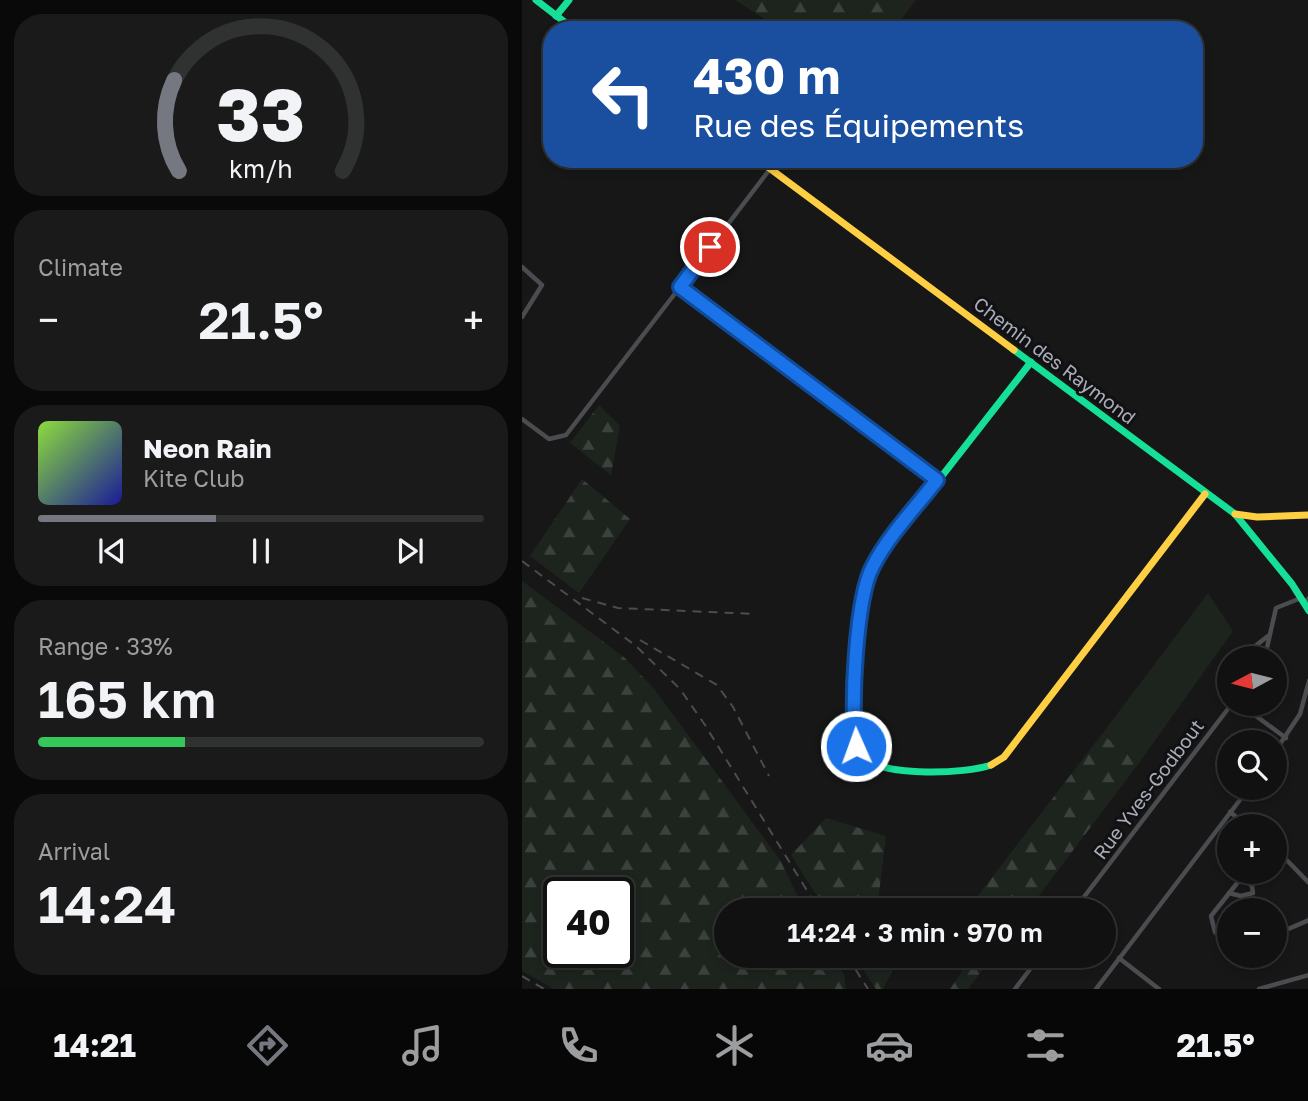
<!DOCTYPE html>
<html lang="en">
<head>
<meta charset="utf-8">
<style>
  body { margin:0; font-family:"Golos Text",sans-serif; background:#1a1a1a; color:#f1f3f6; height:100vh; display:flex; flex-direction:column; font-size:26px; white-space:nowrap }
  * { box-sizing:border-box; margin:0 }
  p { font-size:23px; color:#9c9d9f }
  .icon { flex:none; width:38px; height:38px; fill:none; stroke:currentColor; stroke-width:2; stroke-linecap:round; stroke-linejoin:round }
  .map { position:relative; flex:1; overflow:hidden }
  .drawer { display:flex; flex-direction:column; gap:14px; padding:14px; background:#090909; width:522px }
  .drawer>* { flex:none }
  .banner { position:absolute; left:21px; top:21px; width:660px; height:147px; border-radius:28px; box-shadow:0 4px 10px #0003,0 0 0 2px #303131; background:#1a4fa0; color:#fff; overflow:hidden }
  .needle { width:46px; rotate:263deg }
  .buttons { position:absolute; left:695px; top:646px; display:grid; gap:14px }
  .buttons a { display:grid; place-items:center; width:70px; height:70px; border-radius:50%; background:#111; box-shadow:0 4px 10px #0003,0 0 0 2px #303131; font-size:35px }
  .speed { position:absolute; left:21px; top:877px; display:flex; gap:14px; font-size:35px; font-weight:700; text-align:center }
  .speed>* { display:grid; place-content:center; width:91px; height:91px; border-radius:50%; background:#111; box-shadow:0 4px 10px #0003,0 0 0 2px #303131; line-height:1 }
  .speed .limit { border:4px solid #111; border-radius:10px; background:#fff; color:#111 }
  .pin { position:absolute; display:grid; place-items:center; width:60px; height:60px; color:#fff; margin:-30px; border:4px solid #fff; border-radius:50%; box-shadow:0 2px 7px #0007 }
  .me { position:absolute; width:77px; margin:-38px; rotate:358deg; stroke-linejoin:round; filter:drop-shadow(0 0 5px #0008) }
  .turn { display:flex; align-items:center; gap:24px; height:147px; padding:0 35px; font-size:32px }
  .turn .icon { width:91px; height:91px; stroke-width:2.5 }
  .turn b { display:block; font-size:49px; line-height:60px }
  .big { font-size:52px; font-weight:600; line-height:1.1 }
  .drawer .card { flex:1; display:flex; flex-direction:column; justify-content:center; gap:10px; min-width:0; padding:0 24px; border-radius:28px; background:#1a1a1a }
  .drawer .dial { align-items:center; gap:0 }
  .dial svg { height:182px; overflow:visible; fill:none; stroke:#303131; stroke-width:7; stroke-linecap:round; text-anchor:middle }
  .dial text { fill:#f1f3f6; stroke:none }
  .song { display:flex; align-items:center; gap:21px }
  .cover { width:84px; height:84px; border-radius:10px; background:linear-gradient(135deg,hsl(90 70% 55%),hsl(240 70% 35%)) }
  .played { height:7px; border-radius:4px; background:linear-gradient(90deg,#757880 40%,#303131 40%) }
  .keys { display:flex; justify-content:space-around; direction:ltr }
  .heat { display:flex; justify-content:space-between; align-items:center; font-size:38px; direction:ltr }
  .charge { height:10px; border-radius:5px; background:linear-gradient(90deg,#34c759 33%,#303131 0) }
  .trip { position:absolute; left:192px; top:898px; width:402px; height:70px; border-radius:35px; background:#111; box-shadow:0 4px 10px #0003,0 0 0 2px #303131; font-weight:600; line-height:70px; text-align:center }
  .menu { display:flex; height:112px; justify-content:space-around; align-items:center; background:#070707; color:#9c9d9f }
  .menu .icon { width:49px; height:49px }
  .menu .active { color:#757880 }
  .menu b { font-size:32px; color:#f1f3f6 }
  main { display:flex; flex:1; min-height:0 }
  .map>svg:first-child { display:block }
</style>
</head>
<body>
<main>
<section class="drawer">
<div class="card dial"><svg viewBox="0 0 100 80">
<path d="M14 69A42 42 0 1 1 86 69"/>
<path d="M14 69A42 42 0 0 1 12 29" stroke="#757880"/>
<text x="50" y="56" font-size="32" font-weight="700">33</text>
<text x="50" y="72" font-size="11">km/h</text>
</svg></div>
<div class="card"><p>Climate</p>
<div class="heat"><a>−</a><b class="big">21.5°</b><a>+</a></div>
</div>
<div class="card">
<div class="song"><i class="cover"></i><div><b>Neon Rain</b><p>Kite Club</p></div></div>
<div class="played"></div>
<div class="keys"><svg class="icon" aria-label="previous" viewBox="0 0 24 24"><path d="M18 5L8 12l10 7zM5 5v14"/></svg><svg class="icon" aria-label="pause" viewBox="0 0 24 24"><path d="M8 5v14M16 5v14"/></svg><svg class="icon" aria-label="next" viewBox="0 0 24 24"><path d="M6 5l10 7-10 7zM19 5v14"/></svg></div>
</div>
<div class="card"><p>Range · 33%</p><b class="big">165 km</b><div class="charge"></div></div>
<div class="card"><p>Arrival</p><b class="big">14:24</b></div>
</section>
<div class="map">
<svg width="787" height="989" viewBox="0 0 787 989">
  <defs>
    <pattern id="forest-firs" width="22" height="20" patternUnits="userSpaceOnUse" patternTransform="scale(1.75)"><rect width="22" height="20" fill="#1d241e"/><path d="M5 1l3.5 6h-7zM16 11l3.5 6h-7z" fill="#3b413d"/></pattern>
  </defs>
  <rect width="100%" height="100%" fill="#171717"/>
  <!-- forest -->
  <g fill="url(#forest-firs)" fill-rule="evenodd">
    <polygon points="213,0 394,0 371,30 260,30"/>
    <polygon points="77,405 98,426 89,475 48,443"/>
    <polygon points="60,479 108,519 57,593 8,556"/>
    <path d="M0,581L103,658L133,690L258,860L280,905L279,910H205V956H309L322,974L324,989H32L0,971ZM37,892H96V952H37Z"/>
    <polygon points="580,734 617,763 506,910 445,910"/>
    <polygon points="304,818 364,836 355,910 304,910 269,855"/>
    <polygon points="332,956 378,956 361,989 354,989"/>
    <polygon points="450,956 471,956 446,989 428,989"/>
  </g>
  <!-- garden -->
  <polygon fill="#1d241e" points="686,593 711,631 617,763 580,734"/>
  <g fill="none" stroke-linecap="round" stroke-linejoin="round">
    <!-- street -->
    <g stroke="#4b4c50" stroke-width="4.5">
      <polyline points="248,169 158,287 415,479"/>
      <polyline points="0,267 20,285 0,317"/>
      <polyline points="0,419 27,439 44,435 158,287"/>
      <polyline points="782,604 787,598"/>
      <polyline points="746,636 732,647 735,655 744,652 754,608 779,598"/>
      <polyline points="752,753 778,714 787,681"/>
      <polyline points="708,812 726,826"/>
      <polyline points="752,847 787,883"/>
      <polyline points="707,893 719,896 731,893 730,886 719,878"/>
      <polyline points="552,910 709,705 719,705 764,738"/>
      <polyline points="752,935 787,920"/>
      <polyline points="707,944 693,932 689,916 724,872"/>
      <polyline points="597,958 637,989"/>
      <polyline points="493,989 518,956"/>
      <polyline points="574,989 727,788"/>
      <polyline points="737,989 787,975"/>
    </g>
    <!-- fast -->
    <g stroke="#16e098" stroke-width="7">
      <polyline points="14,0 53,30"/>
      <polyline points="34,16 47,0"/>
      <polyline points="492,350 713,514 770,584 787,611"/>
      <path d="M469,765C443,774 364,777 343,758C337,753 335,746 333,738L341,595L352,563L509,362"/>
    </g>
    <!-- slow -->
    <g stroke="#ffcf43" stroke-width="7">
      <polyline points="235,159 492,350"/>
      <polyline points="713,514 735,517 787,515"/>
      <polyline points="469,765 482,757 683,494"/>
    </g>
    <!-- rail -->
    <g stroke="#4b4c4f" stroke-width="2" stroke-dasharray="9 7" stroke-linecap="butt">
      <polyline points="0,561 114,646 158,689 183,725 297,910"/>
      <polyline points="60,598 96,608 233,614"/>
      <polyline points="118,640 195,685 211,707 247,776"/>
      <polyline points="325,956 346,989"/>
      <polyline points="0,976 22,989"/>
    </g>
  </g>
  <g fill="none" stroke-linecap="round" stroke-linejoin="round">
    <defs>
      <path id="route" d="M188,247L158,287L415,480C394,507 367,535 351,566C334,596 328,711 334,746"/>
    </defs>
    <!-- route casing -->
    <use href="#route" stroke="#114b97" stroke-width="18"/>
    <!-- route -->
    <use href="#route" stroke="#1a73e8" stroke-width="12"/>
  </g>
  <g text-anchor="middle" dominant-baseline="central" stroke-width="6" stroke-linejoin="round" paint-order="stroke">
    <!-- street labels -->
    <g font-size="19" fill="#a8adb8" stroke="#111113">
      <text transform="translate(533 360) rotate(37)">Chemin des Raymond</text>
      <text transform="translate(626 789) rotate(-53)">Rue Yves-Godbout</text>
    </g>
  </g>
</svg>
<div class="buttons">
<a><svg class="needle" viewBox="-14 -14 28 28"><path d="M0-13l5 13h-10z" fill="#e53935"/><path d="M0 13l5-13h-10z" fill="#9c9d9f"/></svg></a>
<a><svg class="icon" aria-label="search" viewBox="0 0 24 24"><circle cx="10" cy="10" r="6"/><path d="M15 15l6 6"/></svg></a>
<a>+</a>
<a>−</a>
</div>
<div class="speed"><div class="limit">40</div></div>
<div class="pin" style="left:188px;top:247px;background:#d93025"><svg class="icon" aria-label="arrive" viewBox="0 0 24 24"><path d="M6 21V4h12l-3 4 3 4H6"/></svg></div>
<svg class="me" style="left:334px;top:746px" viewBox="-20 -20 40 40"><circle r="17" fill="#1a73e8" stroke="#fff" stroke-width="3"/><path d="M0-11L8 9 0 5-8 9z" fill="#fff"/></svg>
<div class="trip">14:24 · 3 min · 970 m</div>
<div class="banner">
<div class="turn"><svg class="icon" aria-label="left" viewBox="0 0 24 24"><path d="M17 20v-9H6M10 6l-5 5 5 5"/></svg><div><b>430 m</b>Rue des Équipements</div></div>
</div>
</div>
</main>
<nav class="menu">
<b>14:21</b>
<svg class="icon active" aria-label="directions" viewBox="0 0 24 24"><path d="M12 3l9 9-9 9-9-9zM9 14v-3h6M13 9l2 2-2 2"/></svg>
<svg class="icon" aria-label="music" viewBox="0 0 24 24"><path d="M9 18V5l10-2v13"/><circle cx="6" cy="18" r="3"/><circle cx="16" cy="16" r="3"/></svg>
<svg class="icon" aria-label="phone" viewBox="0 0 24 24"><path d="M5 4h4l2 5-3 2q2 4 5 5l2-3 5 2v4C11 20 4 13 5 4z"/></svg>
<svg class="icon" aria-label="climate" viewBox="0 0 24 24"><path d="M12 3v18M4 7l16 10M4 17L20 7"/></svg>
<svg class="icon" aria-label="car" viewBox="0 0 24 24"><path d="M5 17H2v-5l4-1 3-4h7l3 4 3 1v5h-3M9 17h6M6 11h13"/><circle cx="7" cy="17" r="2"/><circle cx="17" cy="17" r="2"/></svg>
<svg class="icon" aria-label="filters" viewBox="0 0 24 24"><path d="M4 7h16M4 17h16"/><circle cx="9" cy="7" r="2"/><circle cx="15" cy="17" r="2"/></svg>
<b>21.5°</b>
</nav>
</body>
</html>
